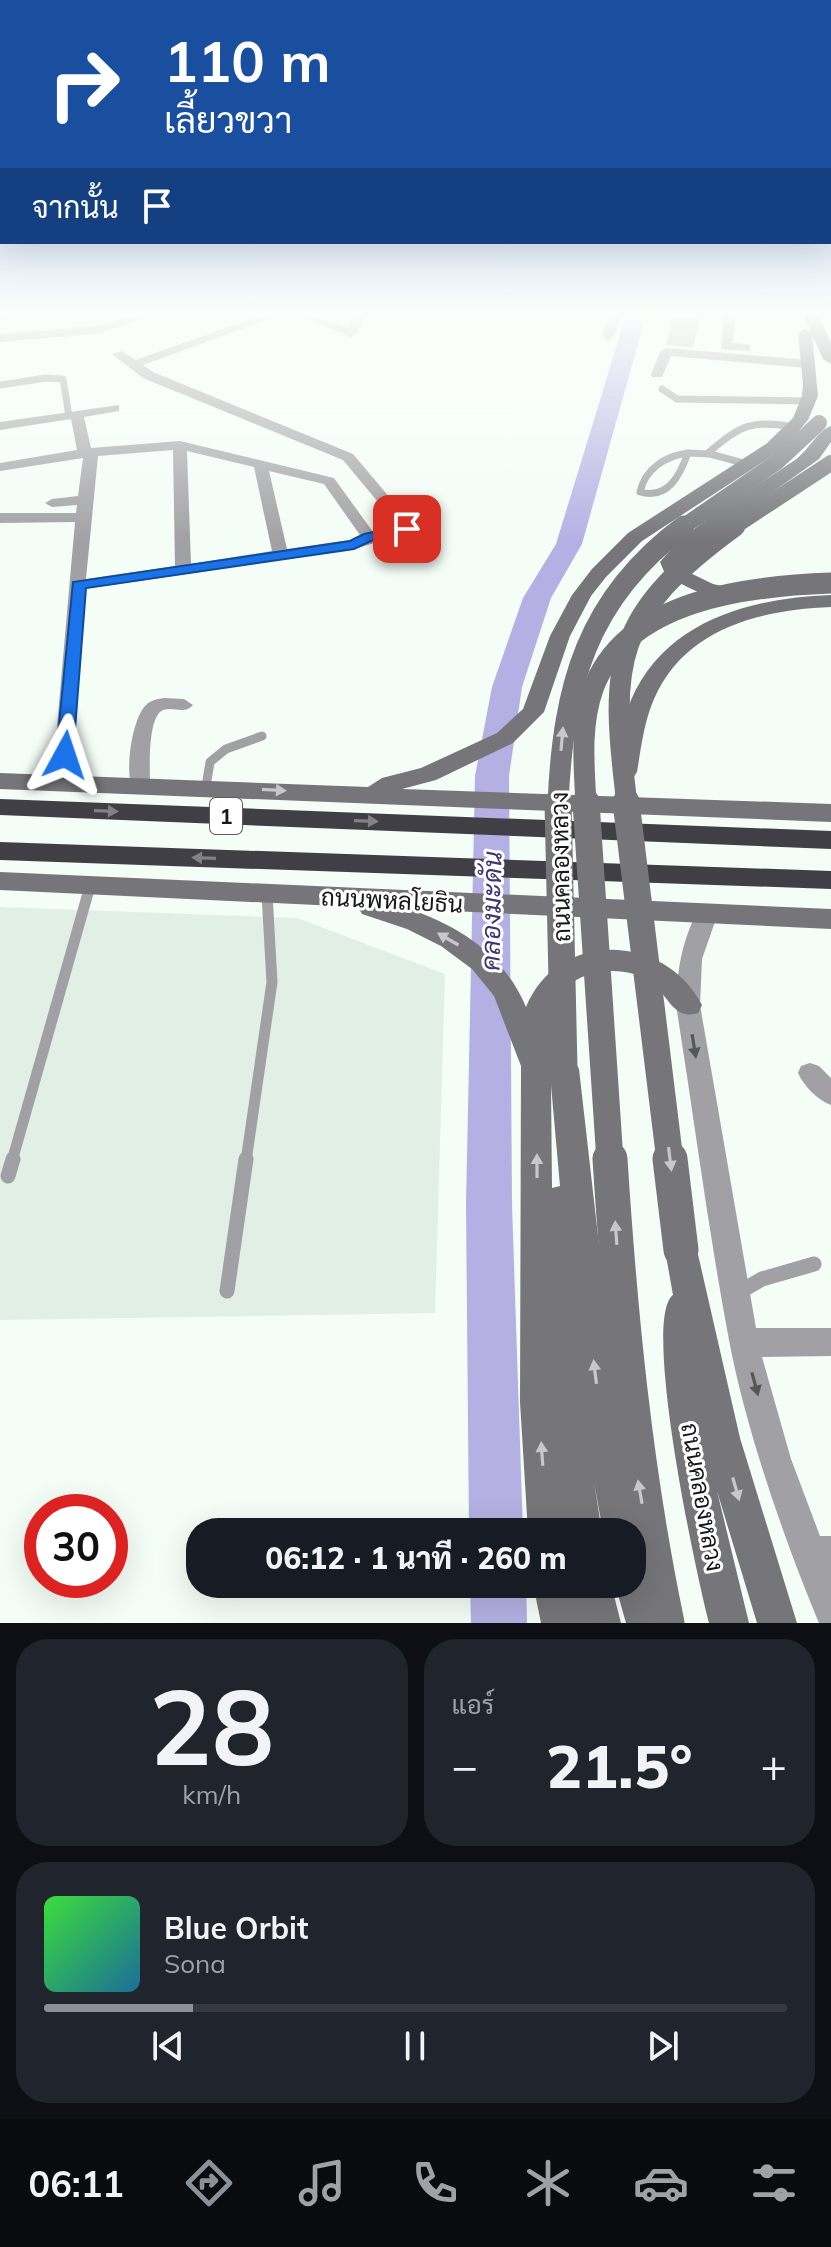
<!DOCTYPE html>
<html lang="th">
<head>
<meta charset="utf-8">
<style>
  body { margin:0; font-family:Mulish,Sarabun,sans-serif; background:#20242c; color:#f1f3f6; height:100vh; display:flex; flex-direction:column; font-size:30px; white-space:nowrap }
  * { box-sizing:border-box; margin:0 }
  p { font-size:26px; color:#9ea1a6 }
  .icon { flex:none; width:44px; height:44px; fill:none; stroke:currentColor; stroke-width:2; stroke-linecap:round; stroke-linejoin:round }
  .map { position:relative; height:1623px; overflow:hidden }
  .drawer { display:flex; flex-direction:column; gap:16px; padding:16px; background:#0d0f14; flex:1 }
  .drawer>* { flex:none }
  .guide { position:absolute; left:0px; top:0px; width:832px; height:244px; box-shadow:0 8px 32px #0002; background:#1a4fa0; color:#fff; overflow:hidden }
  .speed { position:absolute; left:24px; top:1494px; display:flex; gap:16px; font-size:40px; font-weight:700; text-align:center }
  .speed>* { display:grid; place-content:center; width:104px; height:104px; border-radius:50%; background:#171b24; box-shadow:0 8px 32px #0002; line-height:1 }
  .speed .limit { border:12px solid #d22; background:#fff; color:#111 }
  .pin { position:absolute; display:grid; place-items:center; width:68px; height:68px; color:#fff; margin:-34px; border-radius:16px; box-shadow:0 4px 12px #0006 }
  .me { position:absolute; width:88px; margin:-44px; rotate:5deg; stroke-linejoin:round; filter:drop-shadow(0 0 6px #0008) }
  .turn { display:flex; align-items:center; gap:28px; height:168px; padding:0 32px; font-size:36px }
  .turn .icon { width:104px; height:104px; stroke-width:2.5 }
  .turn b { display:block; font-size:56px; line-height:68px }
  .then { display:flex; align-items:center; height:76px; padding:0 32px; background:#0003; gap:16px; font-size:30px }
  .big { font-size:60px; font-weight:800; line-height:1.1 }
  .drawer .card { flex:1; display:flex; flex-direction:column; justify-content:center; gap:12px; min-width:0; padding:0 28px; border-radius:32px; background:#20242c }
  .drawer .dial { align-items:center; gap:0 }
  .dial b { font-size:104px; line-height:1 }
  .song { display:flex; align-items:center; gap:24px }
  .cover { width:96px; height:96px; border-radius:12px; background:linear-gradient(135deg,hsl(120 70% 55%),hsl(200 70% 35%)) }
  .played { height:8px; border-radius:4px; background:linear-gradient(90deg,#8c9099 20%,#363941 20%) }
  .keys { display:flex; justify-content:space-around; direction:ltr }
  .heat { display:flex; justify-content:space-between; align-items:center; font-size:44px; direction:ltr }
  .drawer .tiles { flex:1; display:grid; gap:16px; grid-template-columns:1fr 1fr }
  .card:last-child { grid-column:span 2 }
  .trip { position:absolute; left:186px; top:1518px; width:460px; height:80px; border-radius:32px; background:#171b24; box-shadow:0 8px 32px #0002; font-weight:800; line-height:80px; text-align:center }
  .menu { display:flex; height:128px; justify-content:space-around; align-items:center; background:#090b0e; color:#9ea1a6 }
  .menu .icon { width:56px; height:56px }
  .menu .active { color:#8c9099 }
  .menu b { font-size:36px; color:#f1f3f6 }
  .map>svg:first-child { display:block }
</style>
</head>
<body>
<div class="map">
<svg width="831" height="1623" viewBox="0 0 831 1623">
  <rect width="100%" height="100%" fill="#f5fdf7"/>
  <!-- built -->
  <polygon fill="#e2efe5" points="0,907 297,918 445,974 435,1313 0,1320"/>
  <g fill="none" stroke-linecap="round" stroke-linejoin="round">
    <!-- river -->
    <g fill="#b4b0e3" fill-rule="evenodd">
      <polygon points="626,315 646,315 582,544 551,598 522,687 509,776 512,1205 523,1532 469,1532 466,1205 475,776 492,687 523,598 556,544"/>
      <polygon points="470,1584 526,1584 527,1623 471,1623"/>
    </g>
    <!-- lane-far3 -->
    <g stroke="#a1a0a4" stroke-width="7">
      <polyline points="0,385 46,378 63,379 69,416"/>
      <polyline points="662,389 677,399 810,401"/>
      <path d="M709,452C742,424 752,420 795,427"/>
      <path d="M688,453C680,475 668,500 640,492C645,469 665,456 688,453Z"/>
      <polyline points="688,453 710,454 747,464"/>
    </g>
    <!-- lane-far2 -->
    <polyline stroke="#a1a0a4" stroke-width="9" points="206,787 210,762 226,749 262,736"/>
    <!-- lane-far1 -->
    <g stroke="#a1a0a4" stroke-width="11">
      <polyline points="12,1161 90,886"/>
      <polyline points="246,1161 272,982 267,894"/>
    </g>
    <!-- lane -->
    <g stroke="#a1a0a4" stroke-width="15">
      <polyline points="8,1176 13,1159"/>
      <polyline points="227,1291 246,1159"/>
      <polyline points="738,1293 762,1279 814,1264"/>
    </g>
    <!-- street -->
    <g fill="#a1a0a4" fill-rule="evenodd">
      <polygon points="0,315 8,315 0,323"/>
      <polygon points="139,315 147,318 94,334 0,342 0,334 94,326"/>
      <path d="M263,315H280L143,365L153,372L353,454L429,544L421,549L415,547L405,534L354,549L85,589L72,783L69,788H55L52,783L75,522L0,523V513H76L77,505L52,507L45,503L52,499L78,496L83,458L0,471V463L77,450L71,419L0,430V422L119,405V411L84,417L91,448L180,441L334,478L373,532L398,526L343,460L143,378L112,354L122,351L135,360ZM173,450L175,566L86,579L98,456ZM187,451L254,467L272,551L191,564ZM269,471L324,484L360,535L350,540L287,549Z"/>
      <polygon points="295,315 312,315 347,328 352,315 364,315 357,333 351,337"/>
      <polygon points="609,315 621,315 614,336 608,340 602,336"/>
      <polygon points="724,315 736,315 732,343 750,345 750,351 721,349"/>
      <polygon points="666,348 808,360 814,364 808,368 671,356 662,377 652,377 651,374 660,352"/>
      <path d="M164,698L184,699L193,705C184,715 174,706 163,710C147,717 150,770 150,785L147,790H133C124,773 132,718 146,705C151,700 158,699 164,698Z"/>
      <path d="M706,908L714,910L717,916L702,959L700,1005L756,1328H831V1356L762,1357L791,1459L820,1536H831V1623H819C784,1539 746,1430 729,1340C708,1229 694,1117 676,1005C677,970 682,941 698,910Z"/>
      <path d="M810,1063L819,1066L831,1078V1105C817,1100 804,1086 798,1073L801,1066Z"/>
    </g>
    <!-- secondary -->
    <g fill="#76767a" fill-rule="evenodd">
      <polygon points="804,315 818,315 831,343 831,364 823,359 812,334 818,396 808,420 794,437 778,452 642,541 606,577 591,596 570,636 544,712 513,743 436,780 402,789 831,804 831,822 0,789 0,773 368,787 382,778 421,768 497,733 523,709 550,636 572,595 592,569 628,533 766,444 793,418 802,396 803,384 798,333 805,329 811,332"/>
      <path d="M831,426V442L819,459L696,547L680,563L682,569L713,584L744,591L747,595L744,599C718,606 688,587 666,576L660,562C689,525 756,487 795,460C808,451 818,430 831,426Z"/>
      <path d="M831,595V607C760,610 685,628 654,699C644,722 641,748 637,772L633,778H617L613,772C619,748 622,723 631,700C666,620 751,598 831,595Z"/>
      <path d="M0,872L831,909V929L409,909C460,926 505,956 526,1007C558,929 665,933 702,1005L698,1013C673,1021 668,994 651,982C622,962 567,969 555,1005C548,1024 552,1048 551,1067L554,1060L564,1057L574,1060L579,1069L612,1359L641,1532L636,1546L632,1547V1532H603L594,1482L602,1532H528L520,1402L521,1066L494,996L472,969L441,946L407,929L362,914L358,907L0,890ZM551,1085L560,1186L552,1188Z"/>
      <path d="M681,1234L693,1239L697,1250L740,1438L797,1623H757L717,1491L749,1623H709C697,1578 641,1319 673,1295L665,1250L669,1239Z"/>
      <polygon points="632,1554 646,1560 666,1623 626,1623 615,1584 632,1584"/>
      <polygon points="533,1584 611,1584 621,1623 541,1623"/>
    </g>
    <!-- highway -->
    <g fill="#3f3f45" fill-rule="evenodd">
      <polygon points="0,799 831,831 831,849 0,815"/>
      <polygon points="0,842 831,871 831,889 0,860"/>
    </g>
    <!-- secondary-bridge-far3 -->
    <g stroke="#76767a" stroke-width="16">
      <polyline points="681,528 777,462 819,423"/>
      <polyline points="732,528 831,463"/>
    </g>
    <!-- secondary-bridge-far2 -->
    <g stroke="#76767a" stroke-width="21">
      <path d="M558,804C563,687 586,599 684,526"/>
      <path d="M586,804C584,765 580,726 593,689C626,599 749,586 831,583"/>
      <path d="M627,804C609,660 613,615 735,526"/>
    </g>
    <!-- secondary-bridge-far1 -->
    <g stroke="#76767a" stroke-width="27">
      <polyline points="558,802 564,1069"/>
      <polyline points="586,802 610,1161"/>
      <polyline points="626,802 670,1161"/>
    </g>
    <!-- secondary-bridge -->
    <g stroke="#76767a" stroke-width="35">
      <path d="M610,1159C620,1315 635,1470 667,1623"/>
      <polyline points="670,1159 681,1250"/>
    </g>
  </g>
  <!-- wall -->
  <polygon fill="#acb1ad" points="672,315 700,315 693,347 667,345"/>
  <!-- shaded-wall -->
  <polygon fill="#8c908d" points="698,315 700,315 693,347"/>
  <!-- one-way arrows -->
  <defs><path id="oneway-solid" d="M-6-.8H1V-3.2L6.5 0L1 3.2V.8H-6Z" transform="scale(2)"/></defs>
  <g fill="#c8c8ca">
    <use href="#oneway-solid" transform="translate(562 739) rotate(-85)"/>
    <use href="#oneway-solid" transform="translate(274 790) rotate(3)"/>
    <use href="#oneway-solid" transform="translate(448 939) rotate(-150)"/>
    <use href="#oneway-solid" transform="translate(670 1159) rotate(83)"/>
    <use href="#oneway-solid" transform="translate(537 1166) rotate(-90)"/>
    <use href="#oneway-solid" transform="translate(616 1233) rotate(-94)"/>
    <use href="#oneway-solid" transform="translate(595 1372) rotate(-97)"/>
    <use href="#oneway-solid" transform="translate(542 1454) rotate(-94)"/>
    <use href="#oneway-solid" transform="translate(736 1489) rotate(74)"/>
    <use href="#oneway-solid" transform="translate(640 1492) rotate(-100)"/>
  </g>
  <g fill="#828286">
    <use href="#oneway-solid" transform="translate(106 811) rotate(2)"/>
    <use href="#oneway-solid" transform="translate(366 821) rotate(2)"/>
    <use href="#oneway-solid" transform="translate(204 858) rotate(-178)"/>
  </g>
  <g fill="#555656">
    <use href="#oneway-solid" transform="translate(694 1046) rotate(81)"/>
    <use href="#oneway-solid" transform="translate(755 1384) rotate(75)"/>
  </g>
  <!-- sky -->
  <linearGradient id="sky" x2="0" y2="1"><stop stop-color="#93b2e6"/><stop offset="0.58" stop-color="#fafefb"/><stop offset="1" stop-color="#fafefb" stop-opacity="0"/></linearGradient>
  <rect width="831" height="542" fill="url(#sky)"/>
  <!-- route -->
  <polygon fill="#1a73e8" stroke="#114b97" stroke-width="2" points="407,525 414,529 412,532 373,540 354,549 86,588 73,755 65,760 58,759 56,755 73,582 350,541 364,534"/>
  <g text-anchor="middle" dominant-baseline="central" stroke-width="6" stroke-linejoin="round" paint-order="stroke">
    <!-- shield labels -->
    <rect fill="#fff" stroke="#5c5e5d" stroke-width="2" x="210" y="798" width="32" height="36" rx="6"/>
    <g font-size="22" font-weight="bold" fill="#161917">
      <text x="226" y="816">1</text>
    </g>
    <!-- street labels -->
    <g font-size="24" fill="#161917" stroke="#fff">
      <text transform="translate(560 867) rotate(-91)">ถนนคลองหลวง</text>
      <text transform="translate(392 900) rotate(3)">ถนนพหลโยธิน</text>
      <text transform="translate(703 1497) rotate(80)">ถนนคลองหลวง</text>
    </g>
    <!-- water labels -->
    <g font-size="26" font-style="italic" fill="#3f3572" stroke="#fff">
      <text transform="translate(491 911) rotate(-89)">คลองมะดัน</text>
    </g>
  </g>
</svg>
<div class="speed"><div class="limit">30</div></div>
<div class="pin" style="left:407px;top:529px;background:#d93025"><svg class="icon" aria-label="arrive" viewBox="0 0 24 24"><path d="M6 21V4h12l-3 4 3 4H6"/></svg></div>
<svg class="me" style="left:65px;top:755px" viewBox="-20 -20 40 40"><path d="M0-17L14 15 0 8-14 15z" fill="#1a73e8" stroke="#fff" stroke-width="4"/></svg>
<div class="trip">06:12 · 1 นาที · 260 m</div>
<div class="guide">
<div class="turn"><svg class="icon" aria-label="right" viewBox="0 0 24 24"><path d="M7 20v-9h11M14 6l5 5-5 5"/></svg><div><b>110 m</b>เลี้ยวขวา</div></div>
<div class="then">จากนั้น<svg class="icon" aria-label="arrive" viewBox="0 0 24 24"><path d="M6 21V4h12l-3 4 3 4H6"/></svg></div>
</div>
</div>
<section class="drawer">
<div class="tiles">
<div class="card dial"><b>28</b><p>km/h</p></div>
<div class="card"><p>แอร์</p>
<div class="heat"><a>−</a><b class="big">21.5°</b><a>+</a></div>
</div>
<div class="card">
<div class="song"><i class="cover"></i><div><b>Blue Orbit</b><p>Sona</p></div></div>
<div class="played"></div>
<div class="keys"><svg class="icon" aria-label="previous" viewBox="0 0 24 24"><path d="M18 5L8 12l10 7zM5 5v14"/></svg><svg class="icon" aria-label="pause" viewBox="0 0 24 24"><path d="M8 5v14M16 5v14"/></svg><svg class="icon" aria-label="next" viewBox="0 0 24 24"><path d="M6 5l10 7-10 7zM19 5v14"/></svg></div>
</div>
</div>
</section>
<nav class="menu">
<b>06:11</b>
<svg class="icon active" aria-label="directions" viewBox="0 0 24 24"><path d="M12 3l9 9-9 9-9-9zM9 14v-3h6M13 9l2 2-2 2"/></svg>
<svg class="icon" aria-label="music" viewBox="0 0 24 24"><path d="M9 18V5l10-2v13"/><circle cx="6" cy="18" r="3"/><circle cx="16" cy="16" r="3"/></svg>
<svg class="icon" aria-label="phone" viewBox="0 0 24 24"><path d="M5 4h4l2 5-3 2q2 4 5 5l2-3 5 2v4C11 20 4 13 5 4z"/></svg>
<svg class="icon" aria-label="climate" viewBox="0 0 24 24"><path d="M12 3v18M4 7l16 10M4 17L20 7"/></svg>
<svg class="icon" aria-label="car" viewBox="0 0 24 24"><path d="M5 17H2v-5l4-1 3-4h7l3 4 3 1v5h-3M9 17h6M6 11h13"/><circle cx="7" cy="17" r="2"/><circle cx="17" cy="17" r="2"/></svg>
<svg class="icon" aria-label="filters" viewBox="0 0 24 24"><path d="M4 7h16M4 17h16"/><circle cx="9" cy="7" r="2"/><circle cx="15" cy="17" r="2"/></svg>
</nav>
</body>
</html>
